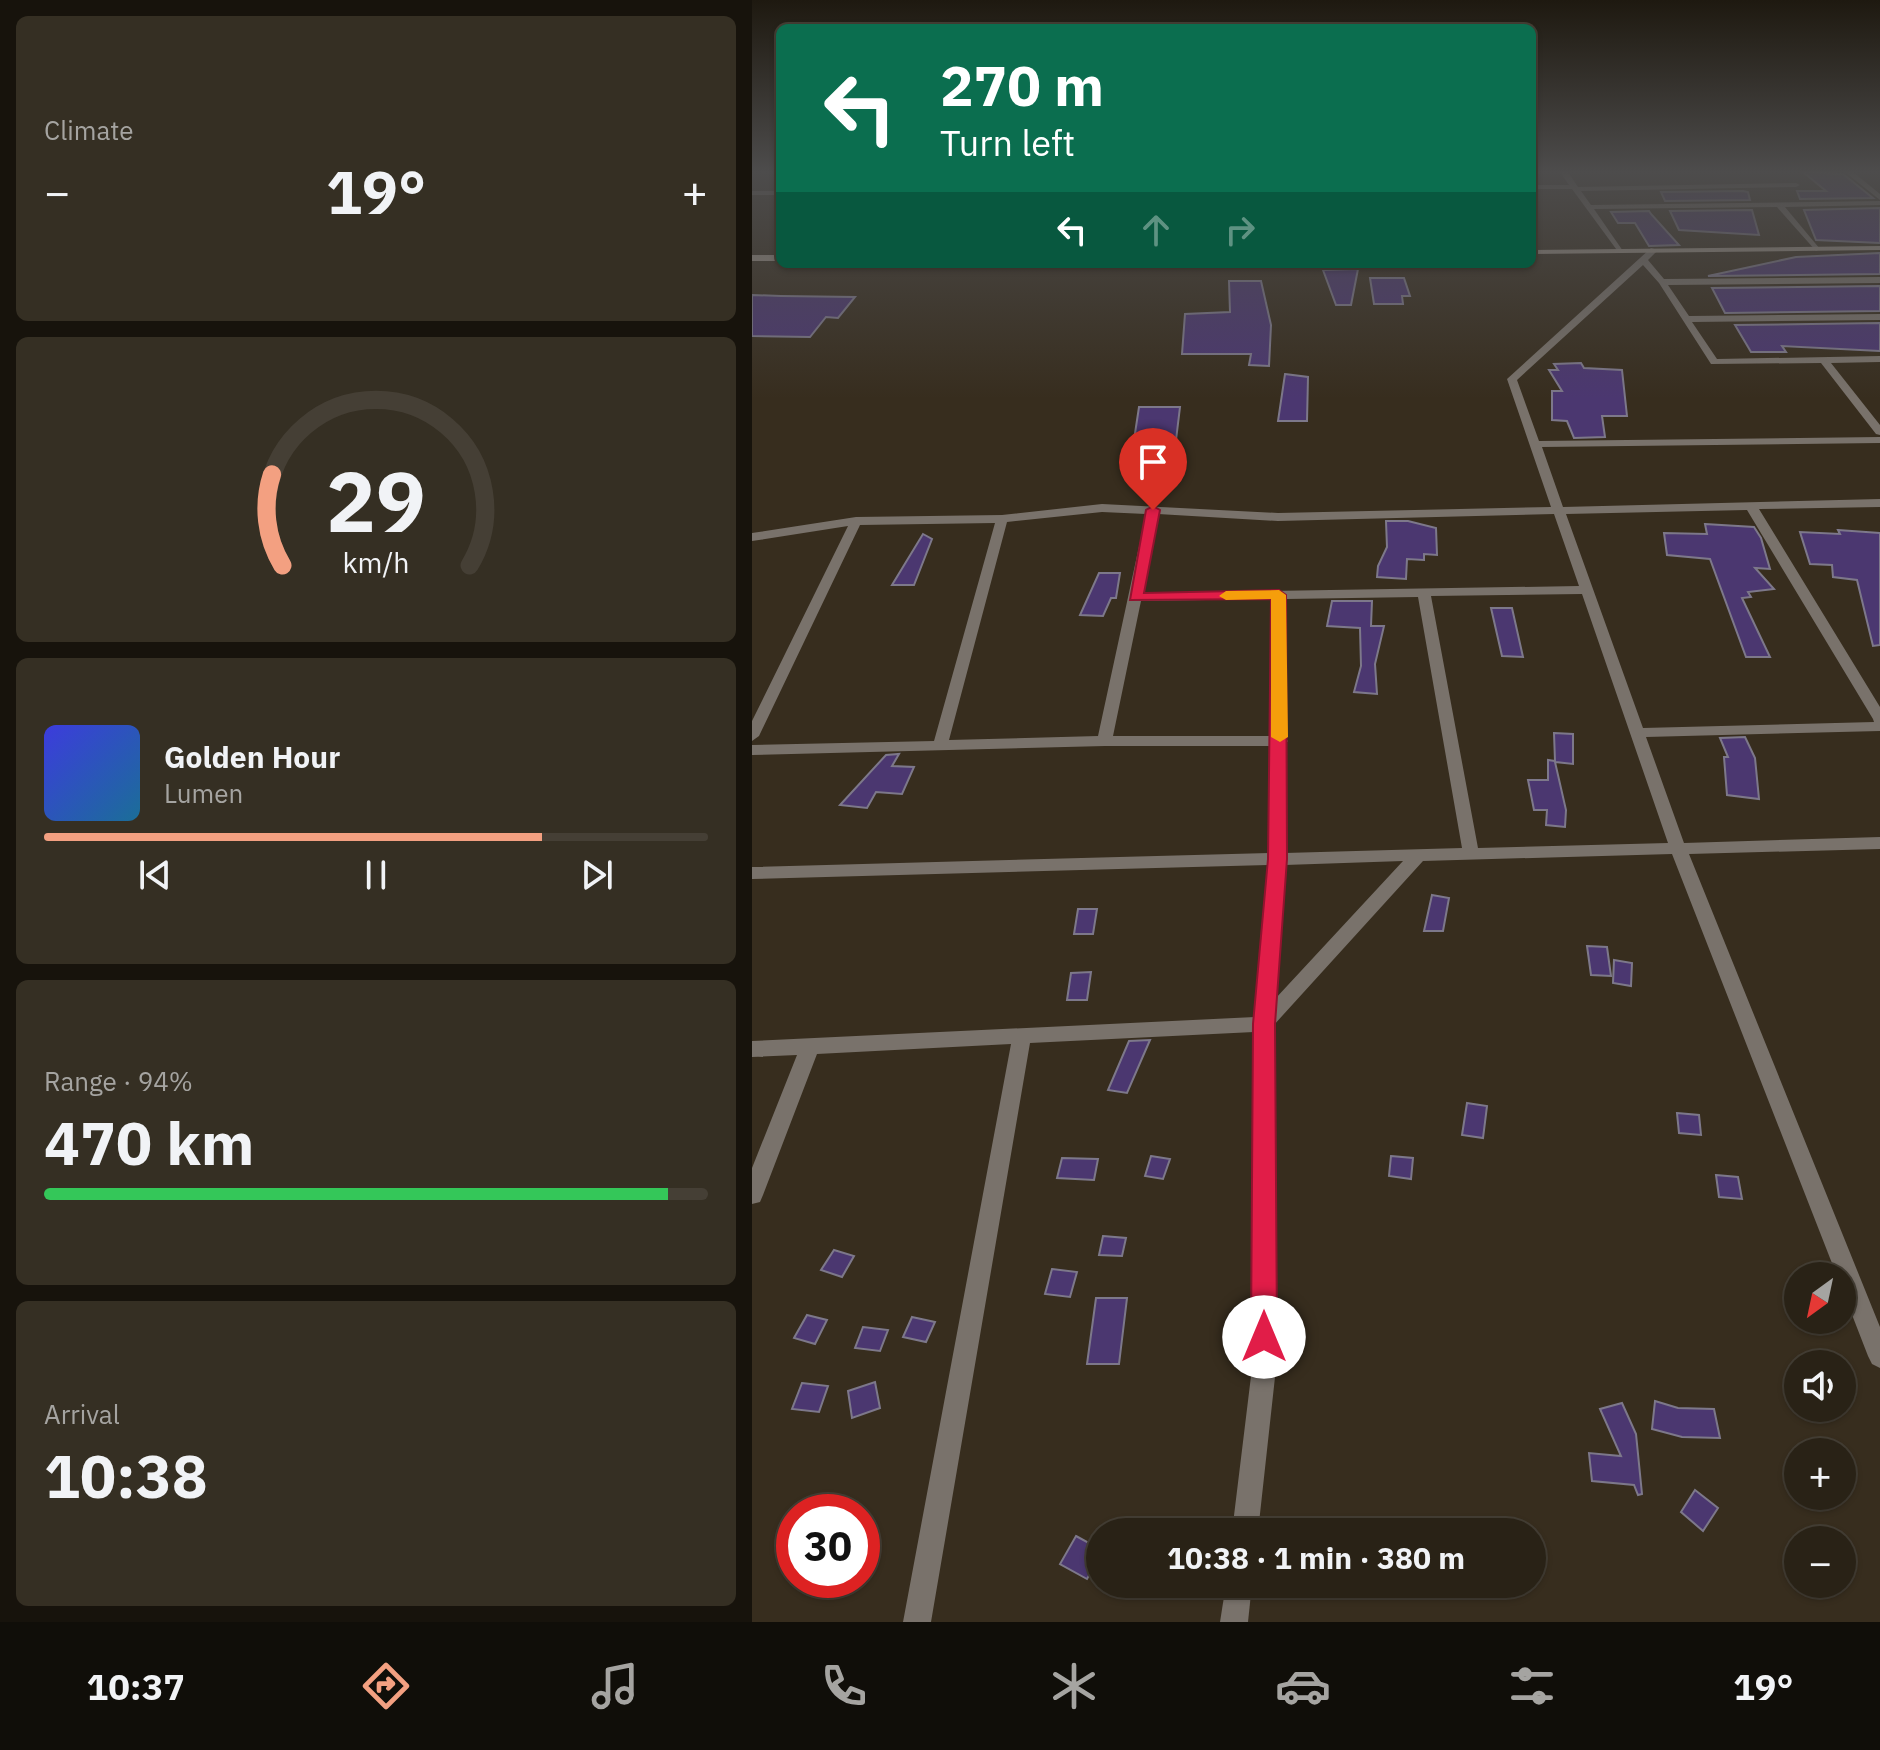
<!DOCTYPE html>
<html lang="en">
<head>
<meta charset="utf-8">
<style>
  body { margin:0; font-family:"IBM Plex Sans",sans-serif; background:#352f23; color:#f1f3f6; height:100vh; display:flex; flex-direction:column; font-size:30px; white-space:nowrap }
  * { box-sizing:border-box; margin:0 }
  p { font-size:26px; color:#a5a4a1 }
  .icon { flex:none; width:44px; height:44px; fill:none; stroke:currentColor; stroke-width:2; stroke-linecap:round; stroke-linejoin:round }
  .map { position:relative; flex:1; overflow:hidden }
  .drawer { display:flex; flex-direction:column; gap:16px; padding:16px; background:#17130c; width:752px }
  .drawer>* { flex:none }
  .guide { position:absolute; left:24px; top:24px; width:760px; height:244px; border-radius:12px; box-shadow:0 2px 6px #0004,0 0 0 2px #453f35; background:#0b6e4f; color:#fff; overflow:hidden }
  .needle { width:52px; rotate:213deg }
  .buttons { position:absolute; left:1032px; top:1262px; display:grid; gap:16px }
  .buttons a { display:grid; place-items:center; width:72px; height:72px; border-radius:50%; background:#292216; box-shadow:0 2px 6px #0004,0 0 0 2px #453f35; font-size:40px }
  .speed { position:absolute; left:24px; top:1494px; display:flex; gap:16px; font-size:40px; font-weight:700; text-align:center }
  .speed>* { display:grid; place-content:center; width:104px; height:104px; border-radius:50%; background:#292216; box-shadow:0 2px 6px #0004,0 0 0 2px #453f35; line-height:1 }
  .speed .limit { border:12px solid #d22; background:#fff; color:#111 }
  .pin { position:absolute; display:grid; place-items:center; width:68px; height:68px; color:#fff; margin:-82px -34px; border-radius:50% 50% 50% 0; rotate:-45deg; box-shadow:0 0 8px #0007 }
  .pin .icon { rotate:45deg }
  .me { position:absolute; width:88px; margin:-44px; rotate:0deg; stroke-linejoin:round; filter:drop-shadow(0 0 6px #0008) }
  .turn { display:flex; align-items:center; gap:28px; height:168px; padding:0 32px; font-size:36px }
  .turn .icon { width:104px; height:104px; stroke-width:2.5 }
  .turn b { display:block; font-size:56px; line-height:68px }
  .lanes { display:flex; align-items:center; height:76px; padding:0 32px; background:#0003; justify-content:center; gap:40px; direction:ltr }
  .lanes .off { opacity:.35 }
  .big { font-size:60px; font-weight:700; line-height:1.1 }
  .drawer .tile { flex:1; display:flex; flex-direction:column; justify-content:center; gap:12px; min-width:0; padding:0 28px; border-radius:12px; background:#352f23 }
  .drawer .dial { align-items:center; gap:0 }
  .dial svg { height:208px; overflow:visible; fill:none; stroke:#453f35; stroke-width:7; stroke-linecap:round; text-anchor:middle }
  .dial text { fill:#f1f3f6; stroke:none }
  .song { display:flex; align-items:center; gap:24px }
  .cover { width:96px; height:96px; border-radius:12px; background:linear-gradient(135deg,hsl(240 70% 55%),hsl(200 70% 35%)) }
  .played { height:8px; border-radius:4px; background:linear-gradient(90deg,#f3a081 75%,#453f35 75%) }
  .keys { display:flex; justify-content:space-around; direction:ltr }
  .heat { display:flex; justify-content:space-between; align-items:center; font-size:44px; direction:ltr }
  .charge { height:12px; border-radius:6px; background:linear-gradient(90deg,#34c759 94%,#453f35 0) }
  .trip { position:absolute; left:334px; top:1518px; width:460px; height:80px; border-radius:40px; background:#292216; box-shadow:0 2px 6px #0004,0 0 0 2px #453f35; font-weight:700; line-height:80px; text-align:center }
  .tab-bar { display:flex; height:128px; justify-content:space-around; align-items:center; background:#100e09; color:#a5a4a1 }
  .tab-bar .icon { width:56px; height:56px }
  .tab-bar .active { color:#f3a081 }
  .tab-bar b { font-size:36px; color:#f1f3f6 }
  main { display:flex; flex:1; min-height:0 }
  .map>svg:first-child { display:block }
</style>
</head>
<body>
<main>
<section class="drawer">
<div class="tile"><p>Climate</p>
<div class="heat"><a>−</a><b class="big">19°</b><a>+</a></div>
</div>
<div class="tile dial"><svg viewBox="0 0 100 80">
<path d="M14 69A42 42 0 1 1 86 69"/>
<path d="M14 69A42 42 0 0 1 10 34" stroke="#f3a081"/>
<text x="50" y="56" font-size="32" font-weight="700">29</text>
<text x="50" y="72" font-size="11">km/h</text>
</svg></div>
<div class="tile">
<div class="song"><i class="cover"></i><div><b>Golden Hour</b><p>Lumen</p></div></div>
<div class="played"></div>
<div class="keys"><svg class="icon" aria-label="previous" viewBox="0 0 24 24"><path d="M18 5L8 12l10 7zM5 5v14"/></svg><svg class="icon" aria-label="pause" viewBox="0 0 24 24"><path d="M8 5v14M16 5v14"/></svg><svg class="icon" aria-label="next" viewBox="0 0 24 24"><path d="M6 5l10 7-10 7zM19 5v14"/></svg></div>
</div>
<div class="tile"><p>Range · 94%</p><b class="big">470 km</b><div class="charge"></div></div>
<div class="tile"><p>Arrival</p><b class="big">10:38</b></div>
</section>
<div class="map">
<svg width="1128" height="1622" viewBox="0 0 1128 1622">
  <rect width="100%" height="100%" fill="#372d1e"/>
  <!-- building -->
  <g fill="#4b3770" stroke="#7d788a" stroke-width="2">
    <polygon points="1051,172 1091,174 1121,198 1048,199 1045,191 1074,191"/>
    <polygon points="991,191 996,192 998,200 913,201 909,192"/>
    <polygon points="1128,208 1128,243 1064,240 1052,210"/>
    <polygon points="1000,210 1007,235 927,230 918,211"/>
    <polygon points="897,211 899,214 927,245 897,246 883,223 866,223 859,212"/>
    <polygon points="1128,253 1128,274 956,276 1044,257"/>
    <polygon points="606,269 599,305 584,305 571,270"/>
    <polygon points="618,278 652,278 658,296 650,296 651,304 622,304"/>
    <polygon points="477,281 509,281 519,325 517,366 497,365 499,354 430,354 433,314 478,312"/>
    <polygon points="1128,286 1128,311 973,313 960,288"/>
    <polygon points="0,295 29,296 103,297 86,318 74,317 58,337 0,336"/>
    <polygon points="1128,323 1128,351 1030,346 1034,352 999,352 983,325"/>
    <polygon points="829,363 832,368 870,370 875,416 850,416 853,437 822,438 815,421 800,420 800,391 810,391 797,370 806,370 802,364"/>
    <polygon points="533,374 556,377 555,421 526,421"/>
    <polygon points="387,407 428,407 424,440 382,440"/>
    <polygon points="634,521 656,521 684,528 685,555 672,554 672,560 655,559 654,579 625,577 626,566 635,547"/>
    <polygon points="953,524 1002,527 1009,538 1018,569 1003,568 1022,589 996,592 999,597 990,598 1018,657 994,657 958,559 915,555 912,533 955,534"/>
    <polygon points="1086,530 1128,533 1128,645 1121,646 1105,580 1081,577 1080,565 1058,564 1048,532 1088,534"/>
    <polygon points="171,534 180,539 162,585 140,585"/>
    <polygon points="347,573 368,573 364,598 359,598 351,616 328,615"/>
    <polygon points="580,601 620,601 619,626 632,626 623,664 625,694 602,692 609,666 608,628 575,626"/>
    <polygon points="739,608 760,608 771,657 750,656"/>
    <polygon points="802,733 821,734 821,764 803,762 814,810 813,827 794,825 795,810 782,810 776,780 796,780 796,760 803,761"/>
    <polygon points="993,737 1003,758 1007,799 975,795 972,757 976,757 968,738"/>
    <polygon points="147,754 140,766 162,767 150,794 124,792 115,808 88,805 134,755"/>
    <polygon points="680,895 697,898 691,931 672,931"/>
    <polygon points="326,909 345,909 341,934 322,934"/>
    <polygon points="835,946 855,947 859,976 839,975"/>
    <polygon points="862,960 880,963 879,986 861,983"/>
    <polygon points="339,972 335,1000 315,1000 319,973"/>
    <polygon points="398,1040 375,1093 356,1090 377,1041"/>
    <polygon points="715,1103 735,1106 731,1138 710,1135"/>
    <polygon points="925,1113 947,1115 949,1135 927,1133"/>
    <polygon points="399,1156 418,1159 411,1179 393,1176"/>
    <polygon points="639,1156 661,1158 659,1179 637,1176"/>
    <polygon points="310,1158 346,1159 342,1180 305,1178"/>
    <polygon points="964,1175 986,1177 990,1199 967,1197"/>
    <polygon points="351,1236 374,1238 370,1256 347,1255"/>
    <polygon points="82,1250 102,1256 90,1277 69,1270"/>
    <polygon points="300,1269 325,1272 318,1297 293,1294"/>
    <polygon points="344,1298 375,1298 367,1364 335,1364"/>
    <polygon points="55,1315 75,1320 63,1344 42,1338"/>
    <polygon points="160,1317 183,1322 174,1342 151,1337"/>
    <polygon points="111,1327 136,1330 128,1351 103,1348"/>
    <polygon points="123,1382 128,1408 100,1418 96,1391"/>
    <polygon points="50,1383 76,1386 67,1412 40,1409"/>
    <polygon points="903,1401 926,1408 962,1409 968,1438 930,1437 900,1429"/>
    <polygon points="870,1403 884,1434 890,1494 886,1495 882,1485 840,1481 837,1453 869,1456 848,1409"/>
    <polygon points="943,1490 966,1508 951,1531 929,1512"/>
    <polygon points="324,1536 348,1549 348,1556 335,1579 308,1564"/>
  </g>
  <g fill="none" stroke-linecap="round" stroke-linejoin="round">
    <!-- street -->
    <g fill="#79726b" fill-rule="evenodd">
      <polygon points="808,172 816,172 826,187 1044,183 1048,185 1044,187 829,191 839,205 1128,201 1128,205 1033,207 1068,249 1064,251 1025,207 842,209 871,251 867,253 820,189 780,189 780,185 817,185"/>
      <polygon points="1093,172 1101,172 1128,194 1128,200"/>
      <rect x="0" y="191" width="28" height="4"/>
      <path d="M899,248L906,250L896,260L912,279L1128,277V283L916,285L937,316L1128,314V320L940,322L965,359L1128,356V362L1079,363L1128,425V435L1124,434L1069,363L959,364L907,283L891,265L765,380L787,441L1128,437V443L790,447L811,507L1128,499V507L1007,509L1128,707V731L894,737L932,843L1128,837V849L937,854L1128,1327V1368L1120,1364L1116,1356L1090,1289V1276H1085L920,854L671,861L521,1026L524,1368L506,1532H480L500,1368L502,1032L278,1043L179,1622H151L259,1044L65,1054L11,1195L8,1202L0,1204V1168L45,1055L0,1057V1041L503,1017L516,865L0,879V867L517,853L518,746H353L0,755V745L182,741L243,523L108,525L7,736L0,741V721L96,526L0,541V533L104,517L250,515L350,504L526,513L799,507L755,379ZM995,510L1121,719L1122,722L891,728L814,514ZM350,512L394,514L346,736L197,740L255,522ZM406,514L526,521L802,514L827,586L390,593ZM830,594L916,843L726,848L679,596ZM666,597L710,848L533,853V744L536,741L533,738L534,599ZM520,599L518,736H361L389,601ZM651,861L523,999L533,865Z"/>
      <polygon points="474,1584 500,1584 496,1622 468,1622"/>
    </g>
    <!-- secondary -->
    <g fill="#a2988d" fill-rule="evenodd">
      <polygon points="1128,246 1128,250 780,254 780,250"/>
      <rect x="0" y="255" width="28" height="6"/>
    </g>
  </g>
  <!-- sky -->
  <linearGradient id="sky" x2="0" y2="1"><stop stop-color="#1e1910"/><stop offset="0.43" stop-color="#4d4c4c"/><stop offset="1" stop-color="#4d4c4c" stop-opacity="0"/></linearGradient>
  <rect width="1128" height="399" fill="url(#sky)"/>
  <!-- route -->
  <polygon fill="#e11d48" stroke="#92132f" stroke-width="2" points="401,506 408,510 392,593 527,590 534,595 535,859 523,1024 525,1337 522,1346 512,1349 503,1346 499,1337 501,1024 516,859 519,599 378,600 394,510"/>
  <!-- slow -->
  <polygon fill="#f59e0b" points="527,590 534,595 536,737 528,742 519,737 519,599 474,600 467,596 474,591"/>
</svg>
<div class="buttons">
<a><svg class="needle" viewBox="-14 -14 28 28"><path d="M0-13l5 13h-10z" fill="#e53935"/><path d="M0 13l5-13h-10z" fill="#a5a4a1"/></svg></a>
<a><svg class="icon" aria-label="sound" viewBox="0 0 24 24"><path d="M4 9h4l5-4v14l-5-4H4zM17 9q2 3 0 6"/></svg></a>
<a>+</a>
<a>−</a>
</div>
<div class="speed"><div class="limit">30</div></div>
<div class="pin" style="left:401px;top:510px;background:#d93025"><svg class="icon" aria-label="arrive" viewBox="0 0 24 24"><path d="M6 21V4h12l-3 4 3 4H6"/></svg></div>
<svg class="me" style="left:512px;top:1337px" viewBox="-20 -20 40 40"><circle r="19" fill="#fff"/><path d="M0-13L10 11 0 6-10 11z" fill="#e11d48"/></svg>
<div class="trip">10:38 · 1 min · 380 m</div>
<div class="guide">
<div class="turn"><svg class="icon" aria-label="left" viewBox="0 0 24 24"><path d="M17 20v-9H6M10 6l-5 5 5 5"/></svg><div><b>270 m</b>Turn left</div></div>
<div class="lanes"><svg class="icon" aria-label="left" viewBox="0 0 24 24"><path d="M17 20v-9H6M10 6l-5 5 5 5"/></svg><svg class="icon off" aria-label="ahead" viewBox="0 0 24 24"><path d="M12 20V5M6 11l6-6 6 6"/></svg><svg class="icon off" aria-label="right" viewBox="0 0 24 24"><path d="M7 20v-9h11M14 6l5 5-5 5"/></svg></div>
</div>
</div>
</main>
<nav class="tab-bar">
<b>10:37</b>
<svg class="icon active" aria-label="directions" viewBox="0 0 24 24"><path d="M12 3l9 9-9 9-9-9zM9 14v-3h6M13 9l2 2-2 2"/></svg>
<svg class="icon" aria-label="music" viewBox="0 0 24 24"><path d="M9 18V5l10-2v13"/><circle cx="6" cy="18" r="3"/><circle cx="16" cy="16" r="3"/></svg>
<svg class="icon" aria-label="phone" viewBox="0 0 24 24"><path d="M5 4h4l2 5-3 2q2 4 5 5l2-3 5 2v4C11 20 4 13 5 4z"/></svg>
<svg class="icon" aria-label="climate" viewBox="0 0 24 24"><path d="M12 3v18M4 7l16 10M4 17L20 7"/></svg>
<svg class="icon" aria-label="car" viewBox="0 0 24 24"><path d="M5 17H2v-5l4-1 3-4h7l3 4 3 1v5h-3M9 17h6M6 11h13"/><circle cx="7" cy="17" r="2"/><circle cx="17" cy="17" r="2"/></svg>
<svg class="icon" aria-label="filters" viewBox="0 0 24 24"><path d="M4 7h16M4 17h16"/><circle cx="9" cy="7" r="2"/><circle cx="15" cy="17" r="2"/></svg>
<b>19°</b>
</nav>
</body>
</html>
